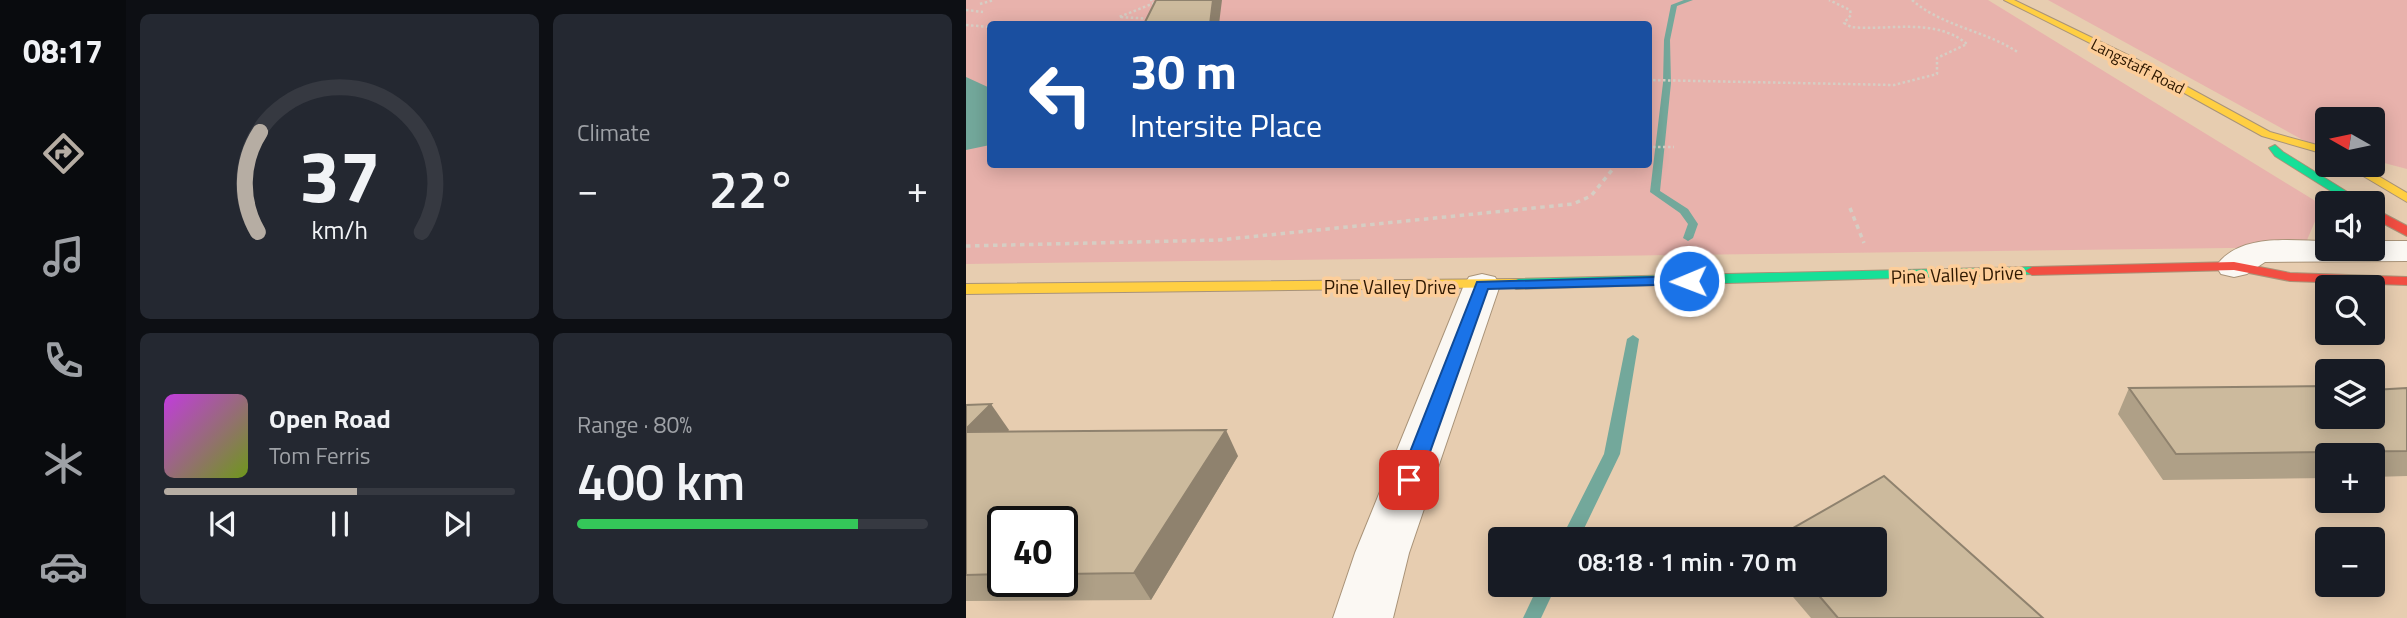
<!DOCTYPE html>
<html lang="en">
<head>
<meta charset="utf-8">
<style>
  body { margin:0; font-family:"Titillium Web",sans-serif; background:#242831; color:#f1f3f6; height:100vh; display:flex; flex-direction:column; font-size:26px; white-space:nowrap }
  * { box-sizing:border-box; margin:0 }
  p { font-size:23px; color:#9ea1a6 }
  .icon { flex:none; width:38px; height:38px; fill:none; stroke:currentColor; stroke-width:2; stroke-linecap:round; stroke-linejoin:round }
  .map { position:relative; flex:1; overflow:hidden }
  .drawer { display:flex; flex-direction:column; gap:14px; padding:14px; background:#0d0f14; width:840px }
  .drawer>* { flex:none }
  .guide { position:absolute; left:21px; top:21px; width:665px; height:147px; border-radius:7px; box-shadow:0 4px 18px #0003; background:#1a4fa0; color:#fff; overflow:hidden }
  .needle { width:46px; rotate:279deg }
  .controls { position:absolute; left:1349px; top:107px; display:grid; gap:14px }
  .controls a { display:grid; place-items:center; width:70px; height:70px; border-radius:7px; background:#171b24; box-shadow:0 4px 18px #0003; font-size:35px }
  .speed { position:absolute; left:21px; top:506px; display:flex; gap:14px; font-size:35px; font-weight:700; text-align:center }
  .speed>* { display:grid; place-content:center; width:91px; height:91px; border-radius:50%; background:#171b24; box-shadow:0 4px 18px #0003; line-height:1 }
  .speed .limit { border:4px solid #111; border-radius:10px; background:#fff; color:#111 }
  .pin { position:absolute; display:grid; place-items:center; width:60px; height:60px; color:#fff; margin:-30px; border-radius:14px; box-shadow:0 4px 10px #0006 }
  .me { position:absolute; width:77px; margin:-38px; rotate:269deg; stroke-linejoin:round; filter:drop-shadow(0 0 5px #0008) }
  .turn { display:flex; align-items:center; gap:24px; height:147px; padding:0 28px; font-size:32px }
  .turn .icon { width:91px; height:91px; stroke-width:2.5 }
  .turn b { display:block; font-size:49px; line-height:60px }
  .big { font-size:52px; font-weight:600; line-height:1.1 }
  .drawer .card { flex:1; display:flex; flex-direction:column; justify-content:center; gap:10px; min-width:0; padding:0 24px; border-radius:10px; background:#242831 }
  .drawer .dial { align-items:center; gap:0 }
  .dial svg { height:182px; overflow:visible; fill:none; stroke:#363941; stroke-width:7; stroke-linecap:round; text-anchor:middle }
  .dial text { fill:#f1f3f6; stroke:none }
  .song { display:flex; align-items:center; gap:21px }
  .cover { width:84px; height:84px; border-radius:10px; background:linear-gradient(135deg,hsl(290 70% 55%),hsl(80 70% 35%)) }
  .played { height:7px; border-radius:4px; background:linear-gradient(90deg,#b6ada3 55%,#363941 55%) }
  .keys { display:flex; justify-content:space-around; direction:ltr }
  .heat { display:flex; justify-content:space-between; align-items:center; font-size:38px; direction:ltr }
  .charge { height:10px; border-radius:5px; background:linear-gradient(90deg,#34c759 80%,#363941 0) }
  .drawer .tiles { flex:1; display:grid; gap:14px; grid-template-columns:repeat(2,1fr) }
  .trip { position:absolute; left:522px; top:527px; width:399px; height:70px; border-radius:7px; background:#171b24; box-shadow:0 4px 18px #0003; font-weight:600; line-height:70px; text-align:center }
  main { display:flex; flex:1; min-height:0 }
  .tabs { display:flex; flex-direction:column; width:126px; justify-content:space-around; align-items:center; background:#090b0e; color:#9ea1a6 }
  .tabs .icon { width:49px; height:49px }
  .tabs .selected { color:#b6ada3 }
  .tabs b { font-size:32px; color:#f1f3f6 }
  .map>svg:first-child { display:block }
</style>
</head>
<body>
<main>
<nav class="tabs">
<b>08:17</b>
<svg class="icon selected" aria-label="directions" viewBox="0 0 24 24"><path d="M12 3l9 9-9 9-9-9zM9 14v-3h6M13 9l2 2-2 2"/></svg>
<svg class="icon" aria-label="music" viewBox="0 0 24 24"><path d="M9 18V5l10-2v13"/><circle cx="6" cy="18" r="3"/><circle cx="16" cy="16" r="3"/></svg>
<svg class="icon" aria-label="phone" viewBox="0 0 24 24"><path d="M5 4h4l2 5-3 2q2 4 5 5l2-3 5 2v4C11 20 4 13 5 4z"/></svg>
<svg class="icon" aria-label="climate" viewBox="0 0 24 24"><path d="M12 3v18M4 7l16 10M4 17L20 7"/></svg>
<svg class="icon" aria-label="car" viewBox="0 0 24 24"><path d="M5 17H2v-5l4-1 3-4h7l3 4 3 1v5h-3M9 17h6M6 11h13"/><circle cx="7" cy="17" r="2"/><circle cx="17" cy="17" r="2"/></svg>
</nav>
<section class="drawer">
<div class="tiles">
<div class="card dial"><svg viewBox="0 0 100 80">
<path d="M14 69A42 42 0 1 1 86 69"/>
<path d="M14 69A42 42 0 0 1 15 25" stroke="#b6ada3"/>
<text x="50" y="56" font-size="32" font-weight="700">37</text>
<text x="50" y="72" font-size="11">km/h</text>
</svg></div>
<div class="card"><p>Climate</p>
<div class="heat"><a>−</a><b class="big">22°</b><a>+</a></div>
</div>
<div class="card">
<div class="song"><i class="cover"></i><div><b>Open Road</b><p>Tom Ferris</p></div></div>
<div class="played"></div>
<div class="keys"><svg class="icon" aria-label="previous" viewBox="0 0 24 24"><path d="M18 5L8 12l10 7zM5 5v14"/></svg><svg class="icon" aria-label="pause" viewBox="0 0 24 24"><path d="M8 5v14M16 5v14"/></svg><svg class="icon" aria-label="next" viewBox="0 0 24 24"><path d="M6 5l10 7-10 7zM19 5v14"/></svg></div>
</div>
<div class="card"><p>Range · 80%</p><b class="big">400 km</b><div class="charge"></div></div>
</div>
</section>
<div class="map">
<svg width="1441" height="618" viewBox="0 0 1441 618">
  <rect width="100%" height="100%" fill="#e7cdb0"/>
  <!-- green -->
  <g fill="#e8b2ac" fill-rule="evenodd">
    <path d="M0,0H1022L1356,205L1338,247L0,264ZM24,24H682V164H24Z"/>
    <polygon points="1082,0 1441,0 1441,169 1407,160 1407,119 1362,119 1361,149 1346,145"/>
  </g>
  <!-- water -->
  <polygon fill="#73a89b" points="0,77 24,88 24,145 0,150"/>
  <g fill="none" stroke-linecap="round" stroke-linejoin="round">
    <!-- stream -->
    <g fill="#73a89b" fill-rule="evenodd">
      <polygon points="718,0 727,0 711,6 704,40 705,83 694,191 722,209 732,224 727,238 722,241 717,238 722,224 714,213 684,192 697,83 698,40 705,5"/>
      <polygon points="667,335 673,339 654,454 613,539 595,539 638,454 661,339"/>
      <polygon points="573,584 591,584 575,618 557,618"/>
    </g>
    <defs>
      <g id="street">
        <path d="M1362,241V248H1407V241H1441V261L1299,262L1281,274L1268,277L1255,274L1250,266C1274,232 1326,241 1362,241Z"/>
        <polygon points="516,274 529,277 534,285 443,553 427,618 367,618 389,553 498,285 503,277"/>
      </g>
      <g id="fast">
        <polygon points="1309,145 1317,152 1399,203 1384,203 1309,156 1303,148"/>
        <polygon points="1066,267 1073,271 1071,274 550,289 542,284 550,279"/>
      </g>
      <g id="slow">
        <polygon points="1038,0 1048,0 1170,59 1304,132 1362,148 1362,155 1296,136 1164,63"/>
        <polygon points="1377,164 1392,164 1441,193 1441,202"/>
        <polygon points="550,279 555,281 558,284 555,287 0,294 0,284"/>
      </g>
      <g id="jam">
        <polygon points="1407,208 1441,226 1441,236 1407,218"/>
        <polygon points="1268,262 1324,273 1441,277 1441,285 1324,281 1268,270 1066,275 1059,271 1066,267"/>
      </g>
    </defs>
    <!-- street casing -->
    <use href="#street" stroke="#a99378" stroke-width="2"/>
    <!-- fast casing -->
    <use href="#fast" stroke="#a99378" stroke-width="2"/>
    <!-- slow casing -->
    <use href="#slow" stroke="#a99378" stroke-width="2"/>
    <!-- jam casing -->
    <use href="#jam" stroke="#a99378" stroke-width="2"/>
    <!-- path-far1 -->
    <g stroke="#d6cec4" stroke-width="2.5" stroke-dasharray="2.5 2.5" stroke-linecap="butt">
      <polyline points="184,0 196,0 153,17 188,19 185,24"/>
      <path d="M946,0C977,27 1019,30 1053,53"/>
      <polyline points="14,4 28,0"/>
      <polyline points="0,10 17,12"/>
      <polyline points="0,25 24,27"/>
      <path d="M682,80L928,85L971,74V58L1001,44C969,17 923,31 885,27L878,23L885,15L884,10L863,0"/>
      <polyline points="682,147 708,147"/>
    </g>
    <!-- path -->
    <g stroke="#d6cec4" stroke-width="3.5" stroke-dasharray="4.5 4.5" stroke-linecap="butt">
      <polyline points="884,208 898,243"/>
      <polyline points="0,246 253,240 607,204 625,196 651,164"/>
    </g>
    <!-- street -->
    <use href="#street" fill="#fbf8f3" fill-rule="evenodd"/>
    <!-- fast -->
    <use href="#fast" fill="#16e098" fill-rule="evenodd"/>
    <!-- slow -->
    <use href="#slow" fill="#ffcf43" fill-rule="evenodd"/>
    <!-- jam -->
    <use href="#jam" fill="#f24e42" fill-rule="evenodd"/>
  </g>
  <!-- wall -->
  <g fill="#afa087" fill-rule="evenodd">
    <polygon points="1163,388 1362,416 1441,388 1441,476 1407,477 1407,455 1362,455 1362,478 1197,480 1152,414"/>
    <path d="M0,405L43,430L41,432L272,456L185,600L0,601ZM37,522H96V581H37Z"/>
    <polygon points="816,584 908,584 1077,618 845,618"/>
  </g>
  <!-- shaded-wall -->
  <g fill="#8f826e">
    <polygon points="247,0 256,0 253,24 244,24"/>
    <polygon points="25,404 43,430 16,458 0,436 0,429"/>
    <polygon points="260,430 272,456 185,600 168,573"/>
  </g>
  <!-- building -->
  <g fill="#ccba9d" stroke="#8f826e" stroke-width="2">
    <polygon points="190,0 247,0 244,24 178,24"/>
    <polygon points="1362,386 1362,416 1407,416 1407,390 1441,388 1441,451 1210,454 1163,388"/>
    <polygon points="25,404 0,429 0,405"/>
    <polygon points="260,430 168,573 96,574 96,522 37,522 37,574 0,575 0,432"/>
    <polygon points="918,476 1077,618 872,618 843,584 908,584 908,539 808,539"/>
  </g>
  <!-- route -->
  <polygon fill="#1a73e8" stroke="#114b97" stroke-width="2" points="723,276 731,281 729,284 522,289 454,480 451,486 436,486 433,480 511,282"/>
  <g text-anchor="middle" dominant-baseline="central" stroke-width="7" stroke-linejoin="round" paint-order="stroke">
    <!-- far-street labels -->
    <g font-size="16" fill="#2e1800" stroke="#fdce9a">
      <text transform="translate(1172 66) rotate(27)">Langstaff Road</text>
    </g>
    <!-- street labels -->
    <g font-size="19" fill="#2e1800" stroke="#fdce9a">
      <text transform="translate(991 274) rotate(-2)">Pine Valley Drive</text>
      <text x="424" y="286">Pine Valley Drive</text>
    </g>
  </g>
</svg>
<div class="controls">
<a><svg class="needle" viewBox="-14 -14 28 28"><path d="M0-13l5 13h-10z" fill="#e53935"/><path d="M0 13l5-13h-10z" fill="#9ea1a6"/></svg></a>
<a><svg class="icon" aria-label="sound" viewBox="0 0 24 24"><path d="M4 9h4l5-4v14l-5-4H4zM17 9q2 3 0 6"/></svg></a>
<a><svg class="icon" aria-label="search" viewBox="0 0 24 24"><circle cx="10" cy="10" r="6"/><path d="M15 15l6 6"/></svg></a>
<a><svg class="icon" aria-label="layers" viewBox="0 0 24 24"><path d="M12 4l9 5-9 5-9-5zM3 14l9 5 9-5"/></svg></a>
<a>+</a>
<a>−</a>
</div>
<div class="speed"><div class="limit">40</div></div>
<div class="pin" style="left:443px;top:480px;background:#d93025"><svg class="icon" aria-label="arrive" viewBox="0 0 24 24"><path d="M6 21V4h12l-3 4 3 4H6"/></svg></div>
<svg class="me" style="left:723px;top:281px" viewBox="-20 -20 40 40"><circle r="17" fill="#1a73e8" stroke="#fff" stroke-width="3"/><path d="M0-11L8 9 0 5-8 9z" fill="#fff"/></svg>
<div class="trip">08:18 · 1 min · 70 m</div>
<div class="guide">
<div class="turn"><svg class="icon" aria-label="left" viewBox="0 0 24 24"><path d="M17 20v-9H6M10 6l-5 5 5 5"/></svg><div><b>30 m</b>Intersite Place</div></div>
</div>
</div>
</main>
</body>
</html>
